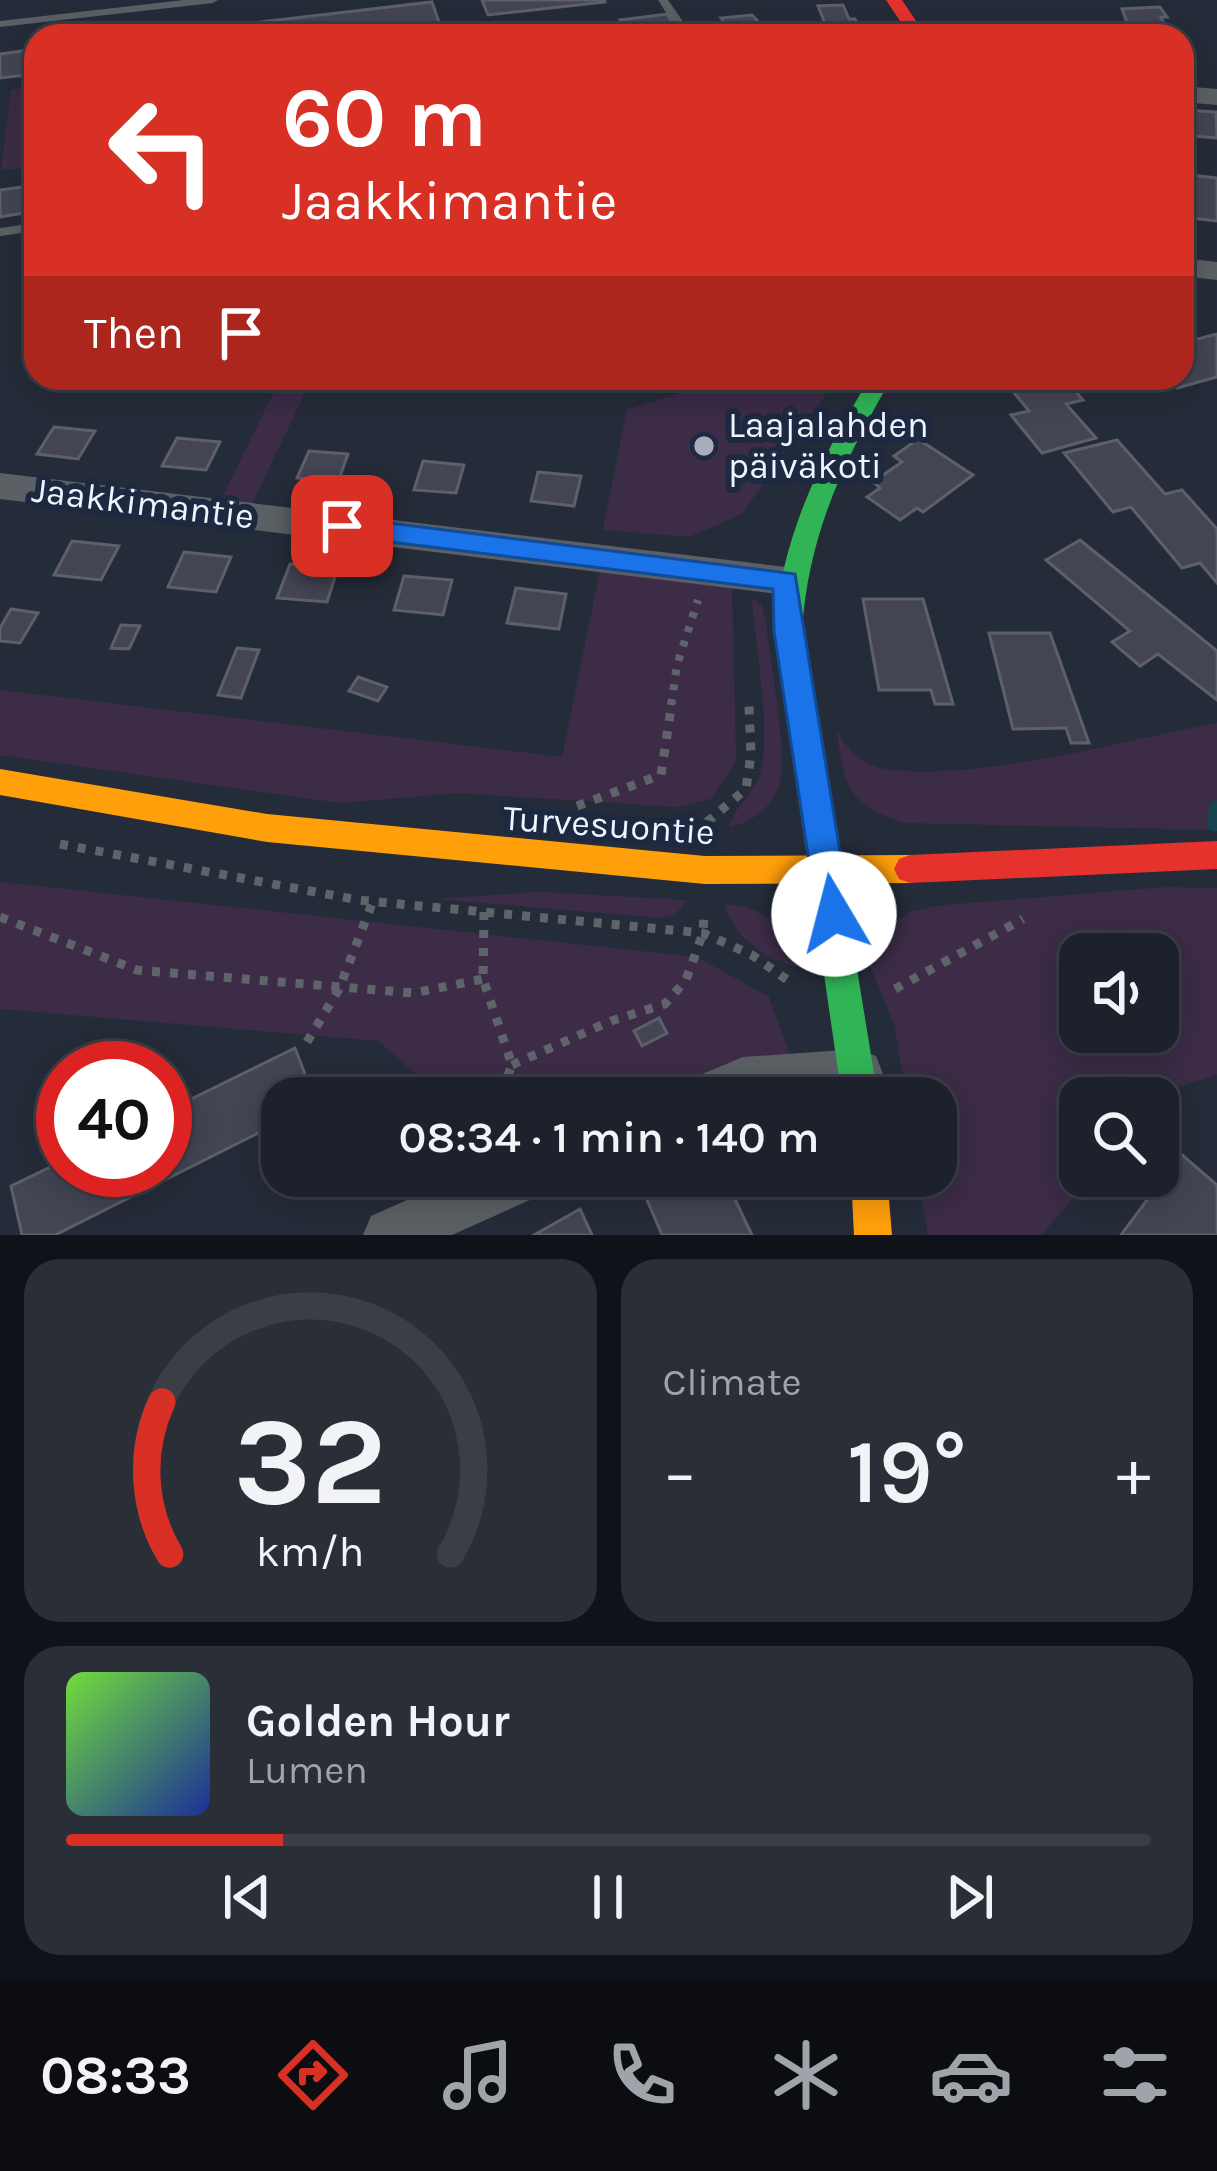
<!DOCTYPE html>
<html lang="en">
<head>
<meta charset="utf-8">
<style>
  body { margin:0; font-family:Karla,sans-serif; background:#292e37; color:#f1f3f6; height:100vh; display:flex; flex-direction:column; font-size:45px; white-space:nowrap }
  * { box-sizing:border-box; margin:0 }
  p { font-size:39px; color:#a0a3a9 }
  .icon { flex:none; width:66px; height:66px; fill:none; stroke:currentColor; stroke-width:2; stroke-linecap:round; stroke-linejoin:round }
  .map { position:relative; height:1235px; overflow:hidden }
  .side { display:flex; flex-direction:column; gap:24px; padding:24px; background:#0f1218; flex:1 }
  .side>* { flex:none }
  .hud { position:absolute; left:24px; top:24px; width:1170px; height:366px; border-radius:36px; box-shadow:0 6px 30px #0003,0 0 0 3px #3a3e47; background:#d93025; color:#fff; overflow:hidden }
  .fabs { position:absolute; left:1059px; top:933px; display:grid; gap:24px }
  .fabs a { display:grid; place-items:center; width:120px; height:120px; border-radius:24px; background:#1c212b; box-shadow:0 6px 30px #0003,0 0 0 3px #3a3e47; font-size:60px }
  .speed { position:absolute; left:36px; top:1041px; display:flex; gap:24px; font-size:60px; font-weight:700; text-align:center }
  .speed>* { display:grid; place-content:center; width:156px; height:156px; border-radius:50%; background:#1c212b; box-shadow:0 6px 30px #0003,0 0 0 3px #3a3e47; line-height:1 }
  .speed .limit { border:18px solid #d22; background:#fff; color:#111 }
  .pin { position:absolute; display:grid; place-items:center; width:102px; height:102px; color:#fff; margin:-51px; border-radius:24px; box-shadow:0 6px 18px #0006 }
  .me { position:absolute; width:132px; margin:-66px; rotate:352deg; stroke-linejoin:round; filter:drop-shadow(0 0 9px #0008) }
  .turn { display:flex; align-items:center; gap:42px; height:252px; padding:0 60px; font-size:54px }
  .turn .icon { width:156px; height:156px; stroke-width:2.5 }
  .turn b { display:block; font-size:84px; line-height:102px }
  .then { display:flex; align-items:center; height:114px; padding:0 60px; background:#0003; gap:24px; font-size:45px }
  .big { font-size:90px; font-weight:600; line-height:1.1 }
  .side .tile { flex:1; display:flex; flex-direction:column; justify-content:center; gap:18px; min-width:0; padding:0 42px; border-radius:36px; background:#292e37 }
  .side .dial { align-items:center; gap:0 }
  .dial svg { height:312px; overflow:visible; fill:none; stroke:#3a3e47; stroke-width:7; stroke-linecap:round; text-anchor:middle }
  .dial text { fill:#f1f3f6; stroke:none }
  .song { display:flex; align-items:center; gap:36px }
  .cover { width:144px; height:144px; border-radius:18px; background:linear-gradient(135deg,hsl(100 70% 55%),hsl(230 70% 35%)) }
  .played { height:12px; border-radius:6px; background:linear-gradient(90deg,#d93025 20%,#3a3e47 20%) }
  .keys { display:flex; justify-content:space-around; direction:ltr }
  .heat { display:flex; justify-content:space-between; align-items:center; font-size:66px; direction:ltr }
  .side .tiles { flex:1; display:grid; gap:24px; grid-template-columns:1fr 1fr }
  .tile:last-child { grid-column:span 2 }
  .trip { position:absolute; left:261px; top:1077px; width:696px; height:120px; border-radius:36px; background:#1c212b; box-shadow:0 6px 30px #0003,0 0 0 3px #3a3e47; font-weight:600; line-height:120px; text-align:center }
  .tab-bar { display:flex; height:192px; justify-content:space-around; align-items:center; background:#0b0d11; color:#a0a3a9 }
  .tab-bar .icon { width:84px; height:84px }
  .tab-bar .current { color:#d93025 }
  .tab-bar b { font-size:54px; color:#f1f3f6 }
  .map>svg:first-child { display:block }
</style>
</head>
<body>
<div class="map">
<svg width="1217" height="1235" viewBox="0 0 1217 1235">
  <rect width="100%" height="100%" fill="#252c39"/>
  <!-- green -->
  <g fill="#3c2c47" fill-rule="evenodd">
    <polygon points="36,86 36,168 1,170 11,90"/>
    <polygon points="221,378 312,378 251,506 224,494 278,383"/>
    <polygon points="726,378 837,378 742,514 689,537 603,530 627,410"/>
    <polygon points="600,571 732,584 736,761 711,799 677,807 457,793 340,803 0,755 0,690 562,757"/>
    <path d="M752,598L762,606L766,623C770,660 786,745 781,777C777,804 754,822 729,827C735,804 756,793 761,770C771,728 755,644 752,598Z"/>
    <path d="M1217,723V830L904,823C847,804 844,786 837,730C847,750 862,765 885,769C973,783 1126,740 1217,723Z"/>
    <polygon points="0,882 697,957 769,997 794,1067 712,1083 677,1098 441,1098 379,1041 0,1009"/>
    <path d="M1167,887L1217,888V1075L1174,1088L1158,1105V1098H1080V1176H1094L1041,1235H928L918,1176H936V1098H906L895,1027L871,967L877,935L913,911L943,905ZM1080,954H1158V1032H1080Z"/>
    <polygon points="539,892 687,900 675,915 662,918 433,899"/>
    <path d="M725,904C766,907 794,931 807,970C773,962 733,941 725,904Z"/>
  </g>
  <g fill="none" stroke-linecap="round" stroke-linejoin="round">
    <!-- stream -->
    <polyline stroke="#164551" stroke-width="15" points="1214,824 1217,808"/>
  </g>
  <!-- building -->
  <g fill="#434553" stroke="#5d5f6b" stroke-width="3">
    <polygon points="482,0 604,0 605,2 488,15"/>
    <polygon points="432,2 440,25 341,36 254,36 252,23"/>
    <polygon points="843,5 849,19 855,19 862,35 868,36 837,36 831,23 825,23 818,6"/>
    <polygon points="1160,7 1167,17 1161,17 1169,36 1132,36 1122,9"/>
    <polygon points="667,14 681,36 629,36 620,20"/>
    <polygon points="752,15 771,36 733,36 721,18"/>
    <polygon points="36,49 36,74 0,78 0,54"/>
    <polygon points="1182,110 1216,112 1217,138 1182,135"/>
    <polygon points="1182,174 1217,178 1217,221 1190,218 1187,197 1182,197"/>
    <polygon points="36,185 36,211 0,217 0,190"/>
    <polygon points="1217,334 1217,377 1177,388 1168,378 1182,378 1182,343"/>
    <polygon points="1002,378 1064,378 1083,400 1066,404 1096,438 1042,453 1011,415 1029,411"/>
    <polygon points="54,427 95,431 78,459 37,454"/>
    <polygon points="177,438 220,442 206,470 162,466"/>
    <polygon points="918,439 973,475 923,512 917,508 900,520 867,497 880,488 873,482 902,462 894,456"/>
    <polygon points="1117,440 1165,494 1182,490 1217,529 1217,583 1200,563 1182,568 1131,507 1113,512 1064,453"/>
    <polygon points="309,451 348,454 338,482 297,478"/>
    <polygon points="423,461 464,465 456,493 414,490"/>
    <polygon points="538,472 581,476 574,506 531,501"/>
    <polygon points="1080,540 1217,651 1217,700 1158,654 1140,666 1112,642 1130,631 1046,560"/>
    <polygon points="72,541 119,546 101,580 54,575"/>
    <polygon points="184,552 231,557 216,592 168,587"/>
    <polygon points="290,564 338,568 327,602 277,598"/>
    <polygon points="404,576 452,580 443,615 394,610"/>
    <polygon points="516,588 566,594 559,629 507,623"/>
    <polygon points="863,599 923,599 953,704 935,704 931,690 879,690"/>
    <polygon points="11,609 38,613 20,643 0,641 0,628"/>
    <polygon points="121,625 140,626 129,649 111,648"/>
    <polygon points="989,633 1050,633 1089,743 1071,743 1066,728 1013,729"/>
    <polygon points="237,648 259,650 241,698 218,695"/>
    <polygon points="358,677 387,687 378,701 349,691"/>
    <polygon points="659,1018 667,1033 642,1046 634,1031"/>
    <polygon points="295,1048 314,1098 282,1098 282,1121 55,1235 22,1235 11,1186 63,1161 63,1170 165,1170 165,1112"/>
    <polygon points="1181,1154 1217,1185 1217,1235 1121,1235"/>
    <polygon points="685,1176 724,1176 752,1235 662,1235 645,1195"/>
    <polygon points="580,1209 592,1235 534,1235"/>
  </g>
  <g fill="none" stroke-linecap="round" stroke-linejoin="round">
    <!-- path-far1 -->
    <polyline stroke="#5f636a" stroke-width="8" stroke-dasharray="6 9" stroke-linecap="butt" points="671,705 677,665 698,600"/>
    <!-- path -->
    <g stroke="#5f636a" stroke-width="9" stroke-dasharray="8 10" stroke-linecap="butt">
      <polyline points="577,806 661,775 672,702"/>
      <polyline points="707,822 746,789 751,754 749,706"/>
      <polyline points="60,844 358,900 703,933 752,955 793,984"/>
      <polyline points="484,912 483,979 512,1065 499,1098"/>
      <polyline points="0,917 137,970 413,993 483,979"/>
      <polyline points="895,989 1023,919"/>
      <polyline points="307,1042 339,989 373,901"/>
      <polyline points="512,1065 611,1021 665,1004 686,980 703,933 704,915"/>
    </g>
    <!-- lane -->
    <g fill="#5b6064" fill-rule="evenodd">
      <polygon points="184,0 218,0 213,3 0,27 0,21"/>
      <polygon points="658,0 668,0 693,36 681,36"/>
      <polygon points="36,223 36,231 0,236 0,228"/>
    </g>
    <!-- street -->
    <g fill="#5b6064" fill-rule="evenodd">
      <polygon points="1182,86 1217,89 1217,105 1182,102"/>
      <polygon points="1182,258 1217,262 1217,280 1182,276"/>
      <polygon points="0,473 786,567 799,571 805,581 799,591 786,595 0,499"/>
      <polygon points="858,1049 876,1056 883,1074 876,1092 861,1098 680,1098 688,1080 743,1057"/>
      <polygon points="461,1176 549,1176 541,1195 452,1235 363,1235 371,1216"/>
    </g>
    <!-- fast -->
    <path fill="#30b455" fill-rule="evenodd" d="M870,378H892C844,460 808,535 802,631L878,1098H842L774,631C782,535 820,459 870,378Z"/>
    <!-- slow -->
    <g fill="#ff9f0a" fill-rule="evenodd">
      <polygon points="0,769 267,814 705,856 910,855 921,859 926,869 921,879 910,883 705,884 267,842 0,795"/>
      <polygon points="851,1176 887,1176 892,1235 854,1235"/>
    </g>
    <!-- jam -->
    <g fill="#e5322d" fill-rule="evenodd">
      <polygon points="886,0 902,0 926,36 910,36"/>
      <polygon points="1217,841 1217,869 910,883 899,879 894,869 899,859 910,855"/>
    </g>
  </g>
  <!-- route -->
  <polygon fill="#1a73e8" stroke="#114b97" stroke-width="3" points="342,517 795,574 850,914 845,924 834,929 822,924 817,914 774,631 773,589 342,536 329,526"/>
  <!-- markers -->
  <circle fill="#a8aeb9" stroke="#1d2941" stroke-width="4.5" cx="704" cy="446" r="12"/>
  <g text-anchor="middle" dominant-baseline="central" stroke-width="12" stroke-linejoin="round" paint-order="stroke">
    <!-- poi labels -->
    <g font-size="36" fill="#eff4fe" stroke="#1d2941" text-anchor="start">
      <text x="728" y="425">Laajalahden<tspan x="728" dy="41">päiväkoti</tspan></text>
    </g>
    <!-- street labels -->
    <g font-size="36" fill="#eff4fe" stroke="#1d2941">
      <text transform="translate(143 503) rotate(7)">Jaakkimantie</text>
      <text transform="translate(609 825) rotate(4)">Turvesuontie</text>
    </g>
  </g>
</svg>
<div class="fabs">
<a><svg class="icon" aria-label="sound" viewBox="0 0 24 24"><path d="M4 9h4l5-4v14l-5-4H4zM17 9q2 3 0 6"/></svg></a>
<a><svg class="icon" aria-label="search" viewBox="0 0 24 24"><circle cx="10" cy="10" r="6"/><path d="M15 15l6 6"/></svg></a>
</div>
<div class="speed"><div class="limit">40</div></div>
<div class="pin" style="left:342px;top:526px;background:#d93025"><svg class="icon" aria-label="arrive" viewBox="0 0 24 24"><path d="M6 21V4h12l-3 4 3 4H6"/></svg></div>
<svg class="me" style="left:834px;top:914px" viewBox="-20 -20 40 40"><circle r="19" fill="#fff"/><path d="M0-13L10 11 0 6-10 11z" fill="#1a73e8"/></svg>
<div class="trip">08:34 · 1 min · 140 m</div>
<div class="hud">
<div class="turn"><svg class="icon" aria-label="left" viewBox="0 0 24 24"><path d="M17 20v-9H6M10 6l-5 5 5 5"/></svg><div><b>60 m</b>Jaakkimantie</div></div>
<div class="then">Then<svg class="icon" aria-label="arrive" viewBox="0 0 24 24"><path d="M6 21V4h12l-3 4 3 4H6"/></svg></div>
</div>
</div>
<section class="side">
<div class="tiles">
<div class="tile dial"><svg viewBox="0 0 100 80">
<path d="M14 69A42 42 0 1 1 86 69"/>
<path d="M14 69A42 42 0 0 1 12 30" stroke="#d93025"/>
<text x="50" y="56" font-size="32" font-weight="700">32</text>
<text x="50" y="72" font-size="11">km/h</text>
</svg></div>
<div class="tile"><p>Climate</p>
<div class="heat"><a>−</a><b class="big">19°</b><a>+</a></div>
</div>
<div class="tile">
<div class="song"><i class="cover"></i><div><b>Golden Hour</b><p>Lumen</p></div></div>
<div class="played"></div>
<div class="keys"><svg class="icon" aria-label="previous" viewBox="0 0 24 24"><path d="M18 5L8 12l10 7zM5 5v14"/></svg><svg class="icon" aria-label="pause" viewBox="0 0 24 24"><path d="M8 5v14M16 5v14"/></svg><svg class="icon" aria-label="next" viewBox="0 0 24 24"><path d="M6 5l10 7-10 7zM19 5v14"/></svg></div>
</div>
</div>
</section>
<nav class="tab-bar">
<b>08:33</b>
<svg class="icon current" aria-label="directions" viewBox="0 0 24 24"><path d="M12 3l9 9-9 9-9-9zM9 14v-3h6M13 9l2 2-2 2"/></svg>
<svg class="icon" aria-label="music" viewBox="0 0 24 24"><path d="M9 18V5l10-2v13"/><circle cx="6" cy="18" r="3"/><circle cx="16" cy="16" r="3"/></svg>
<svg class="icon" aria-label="phone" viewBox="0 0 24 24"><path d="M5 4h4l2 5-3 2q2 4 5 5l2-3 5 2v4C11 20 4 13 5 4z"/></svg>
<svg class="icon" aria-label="climate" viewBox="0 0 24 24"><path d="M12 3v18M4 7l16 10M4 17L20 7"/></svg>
<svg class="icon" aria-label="car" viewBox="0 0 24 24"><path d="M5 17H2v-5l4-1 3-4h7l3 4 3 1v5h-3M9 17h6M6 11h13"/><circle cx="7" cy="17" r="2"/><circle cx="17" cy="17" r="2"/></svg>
<svg class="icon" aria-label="filters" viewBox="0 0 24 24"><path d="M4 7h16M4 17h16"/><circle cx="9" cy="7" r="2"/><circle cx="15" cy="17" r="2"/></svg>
</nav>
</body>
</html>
